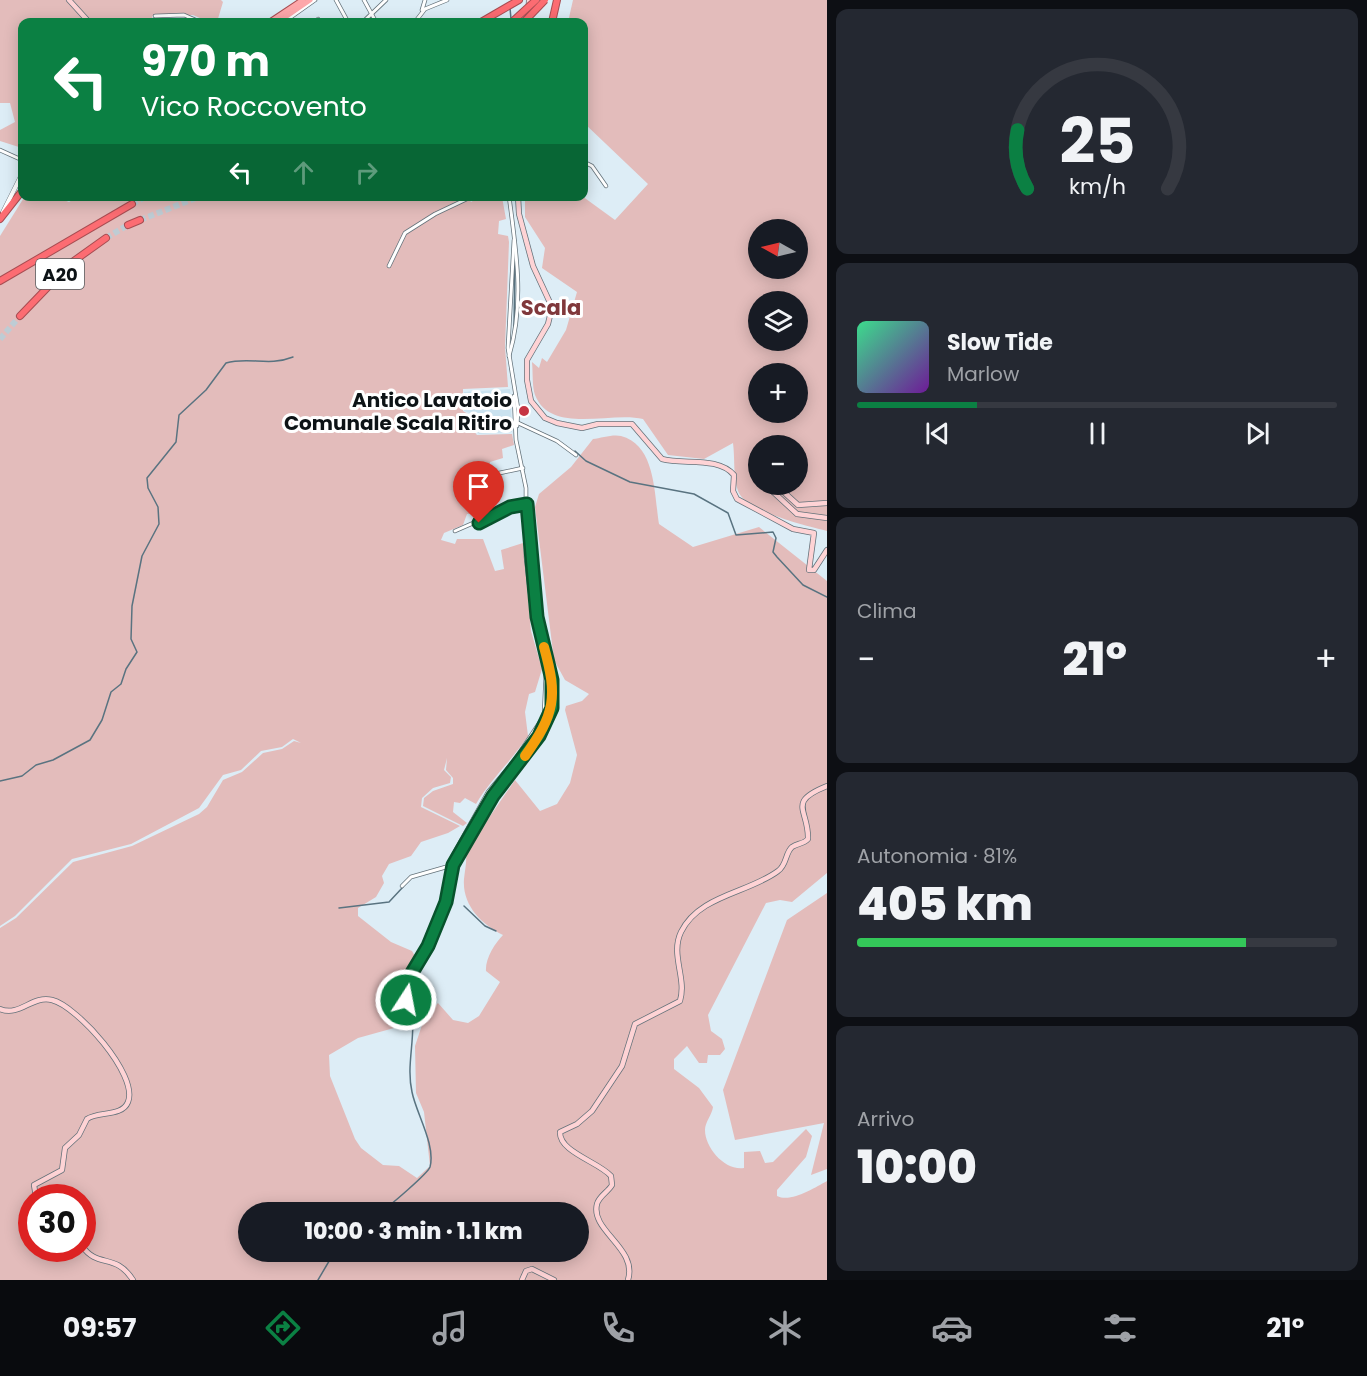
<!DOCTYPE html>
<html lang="it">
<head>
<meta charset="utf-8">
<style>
  body { margin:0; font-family:Poppins,sans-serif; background:#242831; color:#f1f3f6; height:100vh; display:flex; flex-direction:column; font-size:22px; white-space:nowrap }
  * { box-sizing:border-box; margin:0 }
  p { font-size:20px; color:#9ea1a6 }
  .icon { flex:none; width:33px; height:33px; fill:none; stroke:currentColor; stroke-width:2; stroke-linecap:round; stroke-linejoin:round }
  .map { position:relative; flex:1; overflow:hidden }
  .drawer { display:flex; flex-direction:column; gap:9px; padding:9px; background:#0d0f14; width:540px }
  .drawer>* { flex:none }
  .banner { position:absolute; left:18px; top:18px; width:570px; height:183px; border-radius:12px; box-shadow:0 3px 15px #0003; background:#0b8043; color:#fff; overflow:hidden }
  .needle { width:39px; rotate:278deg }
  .controls { position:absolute; left:748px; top:219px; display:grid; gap:12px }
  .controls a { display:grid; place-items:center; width:60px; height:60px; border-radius:50%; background:#171b24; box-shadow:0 3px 15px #0003; font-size:30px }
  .speed { position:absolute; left:18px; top:1184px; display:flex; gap:12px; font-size:30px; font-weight:700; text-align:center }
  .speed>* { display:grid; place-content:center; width:78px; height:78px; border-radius:50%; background:#171b24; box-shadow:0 3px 15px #0003; line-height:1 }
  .speed .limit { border:9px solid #d22; background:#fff; color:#111 }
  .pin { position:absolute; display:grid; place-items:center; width:51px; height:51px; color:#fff; margin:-62px -26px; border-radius:50% 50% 50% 0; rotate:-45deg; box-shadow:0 0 6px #0007 }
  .pin .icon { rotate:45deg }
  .me { position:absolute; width:66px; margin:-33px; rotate:11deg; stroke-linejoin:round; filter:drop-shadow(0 0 4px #0008) }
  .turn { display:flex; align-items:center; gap:21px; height:126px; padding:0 24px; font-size:27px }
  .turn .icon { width:78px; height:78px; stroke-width:2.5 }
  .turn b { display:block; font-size:42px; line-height:51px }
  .lanes { display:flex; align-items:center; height:57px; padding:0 24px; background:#0003; justify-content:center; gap:30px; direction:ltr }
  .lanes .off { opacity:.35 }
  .big { font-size:45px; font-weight:800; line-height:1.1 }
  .drawer .widget { flex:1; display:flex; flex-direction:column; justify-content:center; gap:9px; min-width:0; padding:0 21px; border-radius:12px; background:#242831 }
  .drawer .dial { align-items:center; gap:0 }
  .dial svg { height:156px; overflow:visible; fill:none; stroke:#363941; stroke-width:7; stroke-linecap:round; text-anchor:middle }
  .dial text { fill:#f1f3f6; stroke:none }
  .song { display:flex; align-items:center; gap:18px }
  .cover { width:72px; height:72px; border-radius:9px; background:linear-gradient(135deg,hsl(150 70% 55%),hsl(280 70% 35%)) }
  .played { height:6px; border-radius:3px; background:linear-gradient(90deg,#0b8043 25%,#363941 25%) }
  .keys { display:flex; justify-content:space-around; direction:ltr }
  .heat { display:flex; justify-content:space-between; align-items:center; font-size:33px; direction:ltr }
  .charge { height:9px; border-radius:4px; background:linear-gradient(90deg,#34c759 81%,#363941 0) }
  .trip { position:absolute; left:238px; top:1202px; width:351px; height:60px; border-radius:30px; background:#171b24; box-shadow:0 3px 15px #0003; font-weight:800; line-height:60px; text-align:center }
  .tabs { display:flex; height:96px; justify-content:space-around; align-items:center; background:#090b0e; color:#9ea1a6 }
  .tabs .icon { width:42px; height:42px }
  .tabs .current { color:#0b8043 }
  .tabs b { font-size:27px; color:#f1f3f6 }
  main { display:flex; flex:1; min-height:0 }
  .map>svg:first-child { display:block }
</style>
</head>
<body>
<main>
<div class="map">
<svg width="827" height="1280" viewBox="0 0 827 1280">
  <rect width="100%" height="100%" fill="#ddedf6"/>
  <!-- built -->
  <polygon fill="#cae2ef" points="510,389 512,432 479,434 470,424 470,413 464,411 464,392"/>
  <!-- green -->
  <g fill="#e3bcbb" fill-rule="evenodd">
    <polygon points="0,0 221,0 223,2 217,22 209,22 193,15 152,16 154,22 22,22 22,148 0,141 0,130 15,122 10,103 0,103"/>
    <path d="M573,0H827V531C807,526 745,511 738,491C733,477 735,458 733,443L704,459L668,455L643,419C611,411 551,435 535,395C532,386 533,372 532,362L539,368L542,358L547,362L566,330L577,292L542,268L545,248L525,217V197H561L567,199L582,196L615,220L648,184L584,123V22H568ZM759,230H798V268H759ZM759,302H798V340H759ZM759,374H798V412H759ZM759,446H798V484H759Z"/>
    <path d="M25,196L56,197L69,202L79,196H467L471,202L480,197H502L506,219L499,221L498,234L508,236L509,242L505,347L508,387L463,389V411L468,414V424L477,435L512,434L514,445L502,449L503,458L490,462L489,474L482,471L478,479L493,494L482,500L480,513L467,514L463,525L444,533L441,540L455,544L457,539H483L495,571L504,569L501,550L523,543L531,631L542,669L535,692L529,694L525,712L528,736C512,760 491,779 476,804L465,798L460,803L454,802L453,812L467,823L463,826L423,806L424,798L433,791L453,784V778L446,770L447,758L444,770L451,777L450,783L433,788L422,798L421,807L460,826L448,833L421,842L411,856L389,864L382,876L384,883L376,897L358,908V916L391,942L412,951L416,958L405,972L402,982L400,1021L394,1028L358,1038L329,1055L330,1076L355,1139L361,1148L383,1165L399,1166L417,1178L430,1166L424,1112L416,1093L415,1046L425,1016L438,1003L453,1020L468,1023L479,1016L500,982L486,971C485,959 495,943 503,935C481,924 462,905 464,879C465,869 467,862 466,851L515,780L540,811L557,804L570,783L577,755L565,710L566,706L582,701L589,694L565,680L554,660L535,507L539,494L571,467L593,439C601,438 613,434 621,436C656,445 654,494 659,524L693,547L759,527L827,581V873L792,902L780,900L766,903L708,1015L711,1031L722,1039L725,1049L720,1055H708L707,1063H699L687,1046L674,1059V1069L699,1088L713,1107C712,1115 705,1122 705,1130C705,1148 725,1171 744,1168V1152L760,1151L765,1163L773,1162L806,1129L812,1136L806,1157L777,1190V1196C791,1203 814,1188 827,1181V1280H0V928L16,918L73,862L132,846L199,814L207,807L223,780L242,772L263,753L282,749L294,741L301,743L293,739L282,747L261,751L241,770L223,775L199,808L131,844L72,859L15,916L0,926V236ZM32,1197H82V1248H32ZM249,1212H579V1251H249Z"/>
    <polygon points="827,893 827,1169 811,1175 824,1123 735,1140 723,1090 787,920"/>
  </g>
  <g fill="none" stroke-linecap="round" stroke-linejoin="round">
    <!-- stream -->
    <g stroke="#597380" stroke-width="1.5">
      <polyline points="510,8 511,19"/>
      <polyline points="514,328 515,258"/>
      <polyline points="575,451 586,461 630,482 694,494 728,513 736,535 773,532 776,538 773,552 777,557 803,585 827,597"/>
      <polyline points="527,535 534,614"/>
      <polyline points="539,633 544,655"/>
      <polyline points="547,665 548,673"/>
      <polyline points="549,712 550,686"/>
      <polyline points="526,751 540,730"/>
      <path d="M0,781L22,776L36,765L53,760L90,740L102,720L111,692L121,684L126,669L137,652L131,639L132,606L142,556L159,524L158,507L148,488L147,478L176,442L179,415L206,390L226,363C249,356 268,367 293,357"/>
      <polyline points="457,853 494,791 508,774"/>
      <polyline points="464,906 485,926 496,931"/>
      <polyline points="339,908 389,902 403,887"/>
      <polyline points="408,987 430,949 449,898"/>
      <path d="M380,1212C388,1208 428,1173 430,1167C436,1145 416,1113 412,1092C405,1061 419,1032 409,1001"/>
      <polyline points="318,1280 335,1251"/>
    </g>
    <!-- motorway-tunnel -->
    <g stroke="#beccd4" stroke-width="6" stroke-dasharray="6 3" stroke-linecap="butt">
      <polyline points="132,204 147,196"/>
      <polyline points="140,220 201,196"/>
      <polyline points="106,238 128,225"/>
      <polyline points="0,339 20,316"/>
    </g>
    <defs>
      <g id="minor">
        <polyline points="336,0 348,22"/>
        <polyline points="364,0 376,22"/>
        <polyline points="422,10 425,0"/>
        <polyline points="155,16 184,15 200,22"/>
        <polyline points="318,19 320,22"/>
        <polyline points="284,22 315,0"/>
        <polyline points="363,22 386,0"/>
        <polyline points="415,22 425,9 447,0"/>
        <polyline points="0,150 22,160"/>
        <polyline points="584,162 592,166 606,186"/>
        <path d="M509,196C516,250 525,303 509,356"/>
        <polyline points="514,240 508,348 518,409 517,426"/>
        <polyline points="389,266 405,233 435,214 473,196"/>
        <polyline points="516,422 557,441 576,455"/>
        <polyline points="495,474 523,468"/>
        <polyline points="455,531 510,507 527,504"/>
        <polyline points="454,864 493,796 539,736 552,708 552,680 537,617 528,524"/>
        <polyline points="402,886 411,877 453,865"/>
        <polyline points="408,1008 406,985 411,971 426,950 445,902 453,855 488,792 514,761 544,716 546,673 532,610 526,557 526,488 516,440 514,396"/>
      </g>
      <polyline id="tertiary" points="3,212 22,174"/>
      <g id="secondary">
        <polyline points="69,0 89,22"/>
        <polyline points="528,22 529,0"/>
        <path d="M518,196L519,214L533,266L552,307L548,324L527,360V380L531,401L545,418L557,423L582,428L598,424H632L662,459C684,465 718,456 734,475L733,491L737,499L793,529L814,533L809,570H814L827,550"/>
        <polyline points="770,484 770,489 797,514 827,518"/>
        <polyline points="775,484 798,505 827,503"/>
        <path d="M0,1009C20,1017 32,995 52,1000C77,1006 139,1075 128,1102C122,1117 98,1111 87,1119L79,1135L65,1148L62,1170L34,1185L36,1197"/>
        <path d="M82,1246C98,1269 115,1252 133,1280"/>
        <polyline points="522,1280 526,1271 532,1269 554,1280"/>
        <path d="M628,1280C638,1248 590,1231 597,1204C599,1196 608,1192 612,1185L611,1176C599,1162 559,1152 560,1132L577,1124L592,1111L622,1066L635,1024L680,1001C687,978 670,955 681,932C699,895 749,893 778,871C787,865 785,853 792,847C798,843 804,844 808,839C809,810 786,802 827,786"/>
      </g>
      <g id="primary">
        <polyline points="270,22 303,0"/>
        <polyline points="278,22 310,0"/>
      </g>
      <g id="motorway">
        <polyline points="481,22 519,0"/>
        <polyline points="552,22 557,0"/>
        <polyline points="70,196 93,196"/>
        <polyline points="0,219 22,191"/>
        <polyline points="128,225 140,220"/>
        <polyline points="0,281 132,204"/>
        <polyline points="20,316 71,263 106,238"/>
      </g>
    </defs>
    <!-- minor casing -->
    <use href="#minor" stroke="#64727a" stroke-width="4.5"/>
    <!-- tertiary casing -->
    <use href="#tertiary" stroke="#64727a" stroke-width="5"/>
    <!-- secondary casing -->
    <use href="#secondary" stroke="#64727a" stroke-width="6"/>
    <!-- primary casing -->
    <use href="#primary" stroke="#a84d52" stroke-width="7"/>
    <!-- motorway casing -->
    <use href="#motorway" stroke="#a84d52" stroke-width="8"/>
    <!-- minor -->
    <use href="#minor" stroke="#fff" stroke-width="3"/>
    <!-- tertiary -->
    <use href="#tertiary" stroke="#fff" stroke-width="4"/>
    <!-- secondary -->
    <use href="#secondary" stroke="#fed3d5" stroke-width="4.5"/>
    <!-- primary -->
    <use href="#primary" stroke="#fda7aa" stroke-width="5"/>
    <!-- motorway -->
    <use href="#motorway" stroke="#fc6c72" stroke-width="6"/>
    <defs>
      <g id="motorway-bridge">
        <polyline points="512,22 536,0"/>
        <polyline points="524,22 545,0"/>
      </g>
    </defs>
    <!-- motorway-bridge casing -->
    <use href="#motorway-bridge" stroke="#a84d52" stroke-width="8" stroke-linecap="butt"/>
    <!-- motorway-bridge -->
    <use href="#motorway-bridge" stroke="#fc6c72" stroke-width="6"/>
  </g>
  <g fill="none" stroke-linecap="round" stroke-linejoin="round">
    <defs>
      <polyline id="route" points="406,1000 407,981 428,946 446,902 453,865 493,796 539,736 552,708 552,680 537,617 527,504 510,507 479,523"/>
    </defs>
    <!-- route casing -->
    <use href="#route" stroke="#07532c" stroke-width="15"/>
    <!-- route -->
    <use href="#route" stroke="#0b8043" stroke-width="10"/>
    <!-- slow -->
    <path stroke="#f59e0b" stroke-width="10" d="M525,756C555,714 558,697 544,647"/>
  </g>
  <!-- markers -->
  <circle fill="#c63543" stroke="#fff" stroke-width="2" cx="524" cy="411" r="6"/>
  <g text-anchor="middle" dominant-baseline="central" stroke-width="6" stroke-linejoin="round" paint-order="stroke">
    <!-- shield labels -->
    <rect fill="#fff" stroke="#565a5c" stroke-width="1.5" x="36" y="259" width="48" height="30" rx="4.5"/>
    <g font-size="18" font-weight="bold" fill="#0d1316">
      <text x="60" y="274">A20</text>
    </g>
    <!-- poi labels -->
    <g font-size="20" font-weight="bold" fill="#0d1316" stroke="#fff" text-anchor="end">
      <text x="512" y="400">Antico Lavatoio<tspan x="512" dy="23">Comunale Scala Ritiro</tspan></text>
    </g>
    <!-- neighbourhood labels -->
    <g font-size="21" font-weight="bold" fill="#80383b" stroke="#fff">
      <text x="551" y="307">Scala</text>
    </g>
  </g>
</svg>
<div class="controls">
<a><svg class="needle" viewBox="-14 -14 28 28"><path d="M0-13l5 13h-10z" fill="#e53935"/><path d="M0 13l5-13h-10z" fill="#9ea1a6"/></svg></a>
<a><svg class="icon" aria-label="layers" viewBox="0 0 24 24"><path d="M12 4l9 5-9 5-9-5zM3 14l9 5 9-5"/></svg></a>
<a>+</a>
<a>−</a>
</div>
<div class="speed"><div class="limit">30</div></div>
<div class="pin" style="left:479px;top:523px;background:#d93025"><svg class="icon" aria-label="arrive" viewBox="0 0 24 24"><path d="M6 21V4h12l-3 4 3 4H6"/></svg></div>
<svg class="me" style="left:406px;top:1000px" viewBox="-20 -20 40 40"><circle r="17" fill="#0b8043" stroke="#fff" stroke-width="3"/><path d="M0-11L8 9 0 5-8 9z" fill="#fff"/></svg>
<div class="trip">10:00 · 3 min · 1.1 km</div>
<div class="banner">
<div class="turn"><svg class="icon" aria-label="left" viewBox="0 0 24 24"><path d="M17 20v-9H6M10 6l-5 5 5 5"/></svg><div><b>970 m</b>Vico Roccovento</div></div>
<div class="lanes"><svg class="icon" aria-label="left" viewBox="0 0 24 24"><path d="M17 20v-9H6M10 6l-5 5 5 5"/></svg><svg class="icon off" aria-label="ahead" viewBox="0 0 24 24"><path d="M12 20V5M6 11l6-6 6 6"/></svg><svg class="icon off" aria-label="right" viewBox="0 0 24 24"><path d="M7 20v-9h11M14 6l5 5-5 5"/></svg></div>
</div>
</div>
<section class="drawer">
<div class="widget dial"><svg viewBox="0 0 100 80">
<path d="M14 69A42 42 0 1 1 86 69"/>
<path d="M14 69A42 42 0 0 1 9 39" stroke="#0b8043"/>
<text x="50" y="56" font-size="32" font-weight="700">25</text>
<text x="50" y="72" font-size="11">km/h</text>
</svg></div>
<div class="widget">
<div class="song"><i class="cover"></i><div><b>Slow Tide</b><p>Marlow</p></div></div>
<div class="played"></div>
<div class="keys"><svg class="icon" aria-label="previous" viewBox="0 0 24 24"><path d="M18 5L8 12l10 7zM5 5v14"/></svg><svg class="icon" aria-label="pause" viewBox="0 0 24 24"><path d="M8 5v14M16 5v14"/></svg><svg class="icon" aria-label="next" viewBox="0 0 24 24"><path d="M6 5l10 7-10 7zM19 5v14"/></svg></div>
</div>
<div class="widget"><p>Clima</p>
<div class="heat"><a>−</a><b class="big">21°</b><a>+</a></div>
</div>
<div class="widget"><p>Autonomia · 81%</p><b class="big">405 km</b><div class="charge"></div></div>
<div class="widget"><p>Arrivo</p><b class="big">10:00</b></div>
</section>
</main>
<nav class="tabs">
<b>09:57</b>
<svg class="icon current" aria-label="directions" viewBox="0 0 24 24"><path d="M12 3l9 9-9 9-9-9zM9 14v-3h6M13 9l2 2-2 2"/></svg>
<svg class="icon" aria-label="music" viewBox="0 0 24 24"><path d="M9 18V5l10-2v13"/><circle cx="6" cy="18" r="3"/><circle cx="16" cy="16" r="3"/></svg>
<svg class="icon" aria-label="phone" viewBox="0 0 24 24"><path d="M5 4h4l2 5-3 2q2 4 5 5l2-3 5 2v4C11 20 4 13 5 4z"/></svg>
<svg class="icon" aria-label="climate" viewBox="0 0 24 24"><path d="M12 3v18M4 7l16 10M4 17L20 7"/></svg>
<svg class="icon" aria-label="car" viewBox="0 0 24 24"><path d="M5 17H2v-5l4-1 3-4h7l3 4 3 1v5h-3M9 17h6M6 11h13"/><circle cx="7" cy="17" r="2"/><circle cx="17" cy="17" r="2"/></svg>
<svg class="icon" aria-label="filters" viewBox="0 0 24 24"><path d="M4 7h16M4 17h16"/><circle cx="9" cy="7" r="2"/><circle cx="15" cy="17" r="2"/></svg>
<b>21°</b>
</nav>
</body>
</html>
